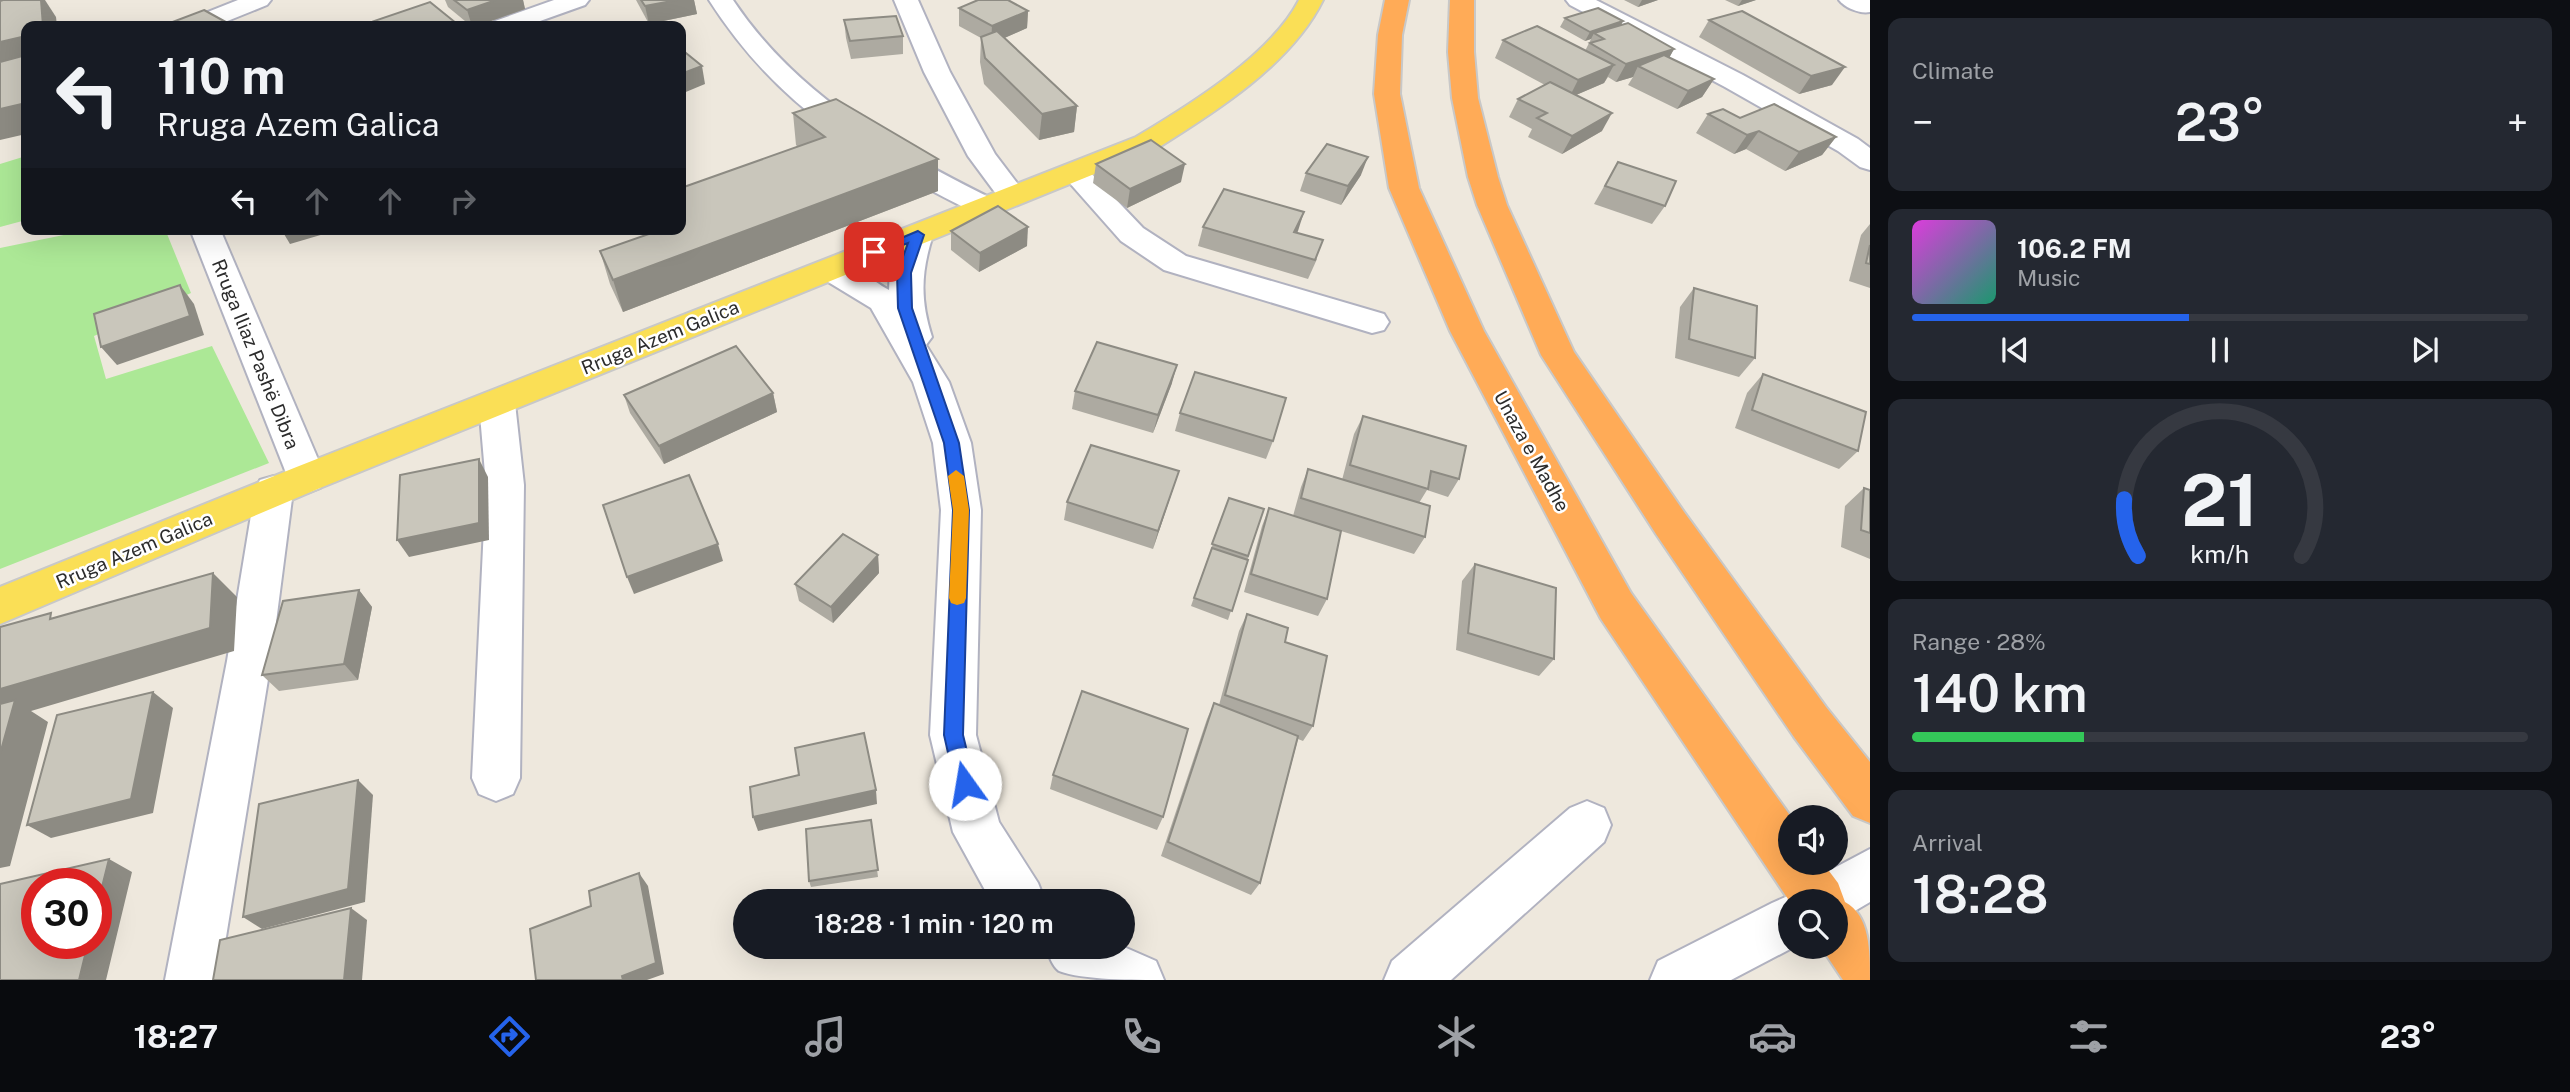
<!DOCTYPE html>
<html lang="en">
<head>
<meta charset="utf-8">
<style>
  body { margin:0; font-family:"Public Sans",sans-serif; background:#242831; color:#f1f3f6; height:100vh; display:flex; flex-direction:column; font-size:26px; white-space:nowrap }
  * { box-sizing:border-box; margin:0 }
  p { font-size:23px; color:#9ea1a6 }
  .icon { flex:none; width:38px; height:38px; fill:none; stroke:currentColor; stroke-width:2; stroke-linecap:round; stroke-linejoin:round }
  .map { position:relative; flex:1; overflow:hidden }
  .panel { display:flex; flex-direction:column; gap:18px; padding:18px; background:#0d0f14; width:700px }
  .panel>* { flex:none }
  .hud { position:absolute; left:21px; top:21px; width:665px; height:214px; border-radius:14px; box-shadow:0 7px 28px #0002; background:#171b24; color:#f1f3f6; overflow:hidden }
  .controls { position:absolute; left:1778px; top:805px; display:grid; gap:14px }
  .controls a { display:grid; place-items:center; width:70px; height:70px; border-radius:50%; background:#171b24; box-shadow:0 7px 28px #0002; font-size:35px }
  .speed { position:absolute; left:21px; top:868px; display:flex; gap:14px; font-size:35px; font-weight:700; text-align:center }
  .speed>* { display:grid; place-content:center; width:91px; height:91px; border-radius:50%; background:#171b24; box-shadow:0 7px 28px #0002; line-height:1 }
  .speed .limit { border:10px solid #d22; background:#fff; color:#111 }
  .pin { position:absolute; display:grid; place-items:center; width:60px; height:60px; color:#fff; margin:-30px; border-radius:14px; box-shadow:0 4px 10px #0006 }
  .me { position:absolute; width:77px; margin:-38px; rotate:347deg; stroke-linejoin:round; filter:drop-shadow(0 0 5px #0008) }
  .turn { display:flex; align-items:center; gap:24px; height:147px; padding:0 21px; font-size:32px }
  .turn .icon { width:91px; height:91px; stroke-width:2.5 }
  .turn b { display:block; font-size:49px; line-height:60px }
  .lanes { display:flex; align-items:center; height:66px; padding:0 21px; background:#0003; justify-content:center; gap:35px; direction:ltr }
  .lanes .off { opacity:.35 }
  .big { font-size:52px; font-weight:600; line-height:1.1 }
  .panel .tile { flex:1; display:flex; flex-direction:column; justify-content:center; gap:10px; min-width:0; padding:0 24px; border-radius:14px; background:#242831 }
  .panel .dial { align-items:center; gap:0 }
  .dial svg { height:182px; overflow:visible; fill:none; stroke:#363941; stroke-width:7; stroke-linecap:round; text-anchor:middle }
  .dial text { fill:#f1f3f6; stroke:none }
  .song { display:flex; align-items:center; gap:21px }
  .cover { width:84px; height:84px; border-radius:10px; background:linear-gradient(135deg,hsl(300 70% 55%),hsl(160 70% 35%)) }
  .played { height:7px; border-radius:4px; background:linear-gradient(90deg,#2563eb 45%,#363941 45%) }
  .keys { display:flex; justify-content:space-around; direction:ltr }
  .heat { display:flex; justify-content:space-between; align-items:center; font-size:38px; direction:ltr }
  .charge { height:10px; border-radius:5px; background:linear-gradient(90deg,#34c759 28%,#363941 0) }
  .trip { position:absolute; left:733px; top:889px; width:402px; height:70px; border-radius:35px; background:#171b24; box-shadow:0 7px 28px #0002; font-weight:600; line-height:70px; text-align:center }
  .dock { display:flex; height:112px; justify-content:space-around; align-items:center; background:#090b0e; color:#9ea1a6 }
  .dock .icon { width:49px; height:49px }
  .dock .selected { color:#2563eb }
  .dock b { font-size:32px; color:#f1f3f6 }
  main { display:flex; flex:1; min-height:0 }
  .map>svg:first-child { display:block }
</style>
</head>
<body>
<main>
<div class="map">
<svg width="1870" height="980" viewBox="0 0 1870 980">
  <rect width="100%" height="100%" fill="#eee8dd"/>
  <!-- green -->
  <g fill="#ace896">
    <polygon points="26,156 24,187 26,220 0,227 0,164"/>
    <polygon points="93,229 165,229 191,293 94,336 106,379 212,346 269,463 0,569 0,248"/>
  </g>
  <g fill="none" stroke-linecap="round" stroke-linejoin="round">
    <defs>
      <g id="minor">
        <polygon points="238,0 271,0 267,5 215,26 182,26 185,21"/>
        <polygon points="554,0 589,0 585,5 526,26 492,26 495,21"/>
        <path d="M709,0H733C797,96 895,151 997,201L1001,207L997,213L986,216L975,213C864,157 778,108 709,0Z"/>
        <polygon points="894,0 918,0 950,72 995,154 1027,196 1022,202 1012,205 1002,202 968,156 924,72"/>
        <polygon points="1566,0 1596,0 1743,75 1858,139 1870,148 1870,170 1860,167 1838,151 1725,87 1570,5"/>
        <path d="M1839,0H1870V12C1860,14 1845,8 1839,0Z"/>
        <polygon points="1074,163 1084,166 1143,228 1186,256 1384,314 1389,322 1384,330 1372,333 1164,270 1121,241 1060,172 1064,166"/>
        <path d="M918,225L929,228L933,235C921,272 920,300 932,337L926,345L949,382L971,443L981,510L976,735L999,822L1038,883L1045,901H991L953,832L930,735L941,510L933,443L913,382L871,308L820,277L815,270L820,263C844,256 868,278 889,290C889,269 896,245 907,228Z"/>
        <polygon points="190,229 220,229 326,478 320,488 307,493 294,488 288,478"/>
        <polygon points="497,390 510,394 515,403 524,485 520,778 513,794 496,801 479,794 472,778 486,485 479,403 484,394"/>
        <polygon points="274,476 288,480 293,491 271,661 219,980 165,980 227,661 255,491 260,480"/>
        <polygon points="1587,801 1604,808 1611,825 1604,842 1451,980 1384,980 1392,961 1570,808"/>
        <polygon points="1870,849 1870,902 1836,922 1836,901 1790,901 1790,947 1794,947 1731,980 1650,980 1658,961 1772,903 1790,895 1799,899 1806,883"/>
        <path d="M1046,947H1124L1156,961L1164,980C1136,980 1081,980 1059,971C1052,966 1049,955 1046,947Z"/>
      </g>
      <path id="major" d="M1299,0H1323C1292,64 1214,113 1156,149L320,488L0,624V587L294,468L1136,137C1188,106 1271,55 1299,0Z"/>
      <g id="highway">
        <path d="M1385,0H1409L1402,35L1400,94L1419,188L1484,331L1631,593L1791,817L1790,863H1823L1838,883L1845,902C1870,915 1870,952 1870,980H1843L1821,947H1836V901L1790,902L1601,619L1450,331L1389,188L1374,94L1378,35Z"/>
        <polygon points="1450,0 1474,0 1474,52 1478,98 1498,177 1507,205 1574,352 1684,512 1826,707 1870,762 1870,823 1853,816 1794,737 1656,534 1541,355 1477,205 1468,177 1452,98 1448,52"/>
      </g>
    </defs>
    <!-- minor casing -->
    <use href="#minor" stroke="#b1b2c0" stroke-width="4"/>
    <!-- major casing -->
    <use href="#major" stroke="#c8c8c8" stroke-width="4"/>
    <!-- highway casing -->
    <use href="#highway" stroke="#c8c8c8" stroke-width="4"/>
    <!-- minor -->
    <use href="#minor" fill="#fff" fill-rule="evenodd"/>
    <!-- major -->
    <use href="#major" fill="#fadf56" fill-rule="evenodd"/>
    <!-- highway -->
    <use href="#highway" fill="#ffab57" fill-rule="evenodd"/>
  </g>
  <!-- wall -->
  <g fill="#adaaa1">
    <polygon points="445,0 523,0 525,9 477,26 471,26 448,7"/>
    <polygon points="636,0 694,0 697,14 649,24"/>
    <polygon points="1624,0 1658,0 1638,7"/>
    <polygon points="1725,0 1756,0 1738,6"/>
    <polygon points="959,8 1028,11 1027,28 1004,38 1077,106 1074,132 1039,140 984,84 980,62 981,38 959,26"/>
    <polygon points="1565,18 1623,21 1621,25 1674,49 1669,58 1714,79 1702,97 1677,109 1628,85 1633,77 1616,82 1608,77 1604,83 1576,95 1602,131 1562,154 1528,137 1532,129 1509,117 1518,99 1545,85 1495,58 1503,40 1585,51 1591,39 1585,41 1560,27"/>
    <polygon points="844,20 903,36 903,54 851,59 846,38"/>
    <polygon points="1709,20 1832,85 1799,94 1699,37"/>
    <polygon points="793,113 938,159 938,191 623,312 610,284 600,251 681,229 798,147 796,145"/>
    <polygon points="1708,114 1740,118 1836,137 1822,155 1785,171 1746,149 1734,154 1696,133"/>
    <polygon points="1618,162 1665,206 1652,224 1594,204"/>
    <polygon points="1096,164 1181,182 1127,208 1093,183"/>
    <polygon points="1306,173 1361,175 1341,205 1300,191"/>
    <polygon points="1870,224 1870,288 1849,281 1861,235"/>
    <polygon points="1203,227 1297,233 1317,259 1308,279 1198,246"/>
    <polygon points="951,231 1027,246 979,272 951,250"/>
    <polygon points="1694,288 1755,358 1739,377 1675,358 1680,307"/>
    <polygon points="1763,374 1858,451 1839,469 1735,428 1747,393"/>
    <polygon points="1172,383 1153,433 1072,409 1075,391"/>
    <polygon points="773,393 777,412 664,464 630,413 624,395"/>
    <polygon points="1180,413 1273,441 1266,459 1175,431"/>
    <polygon points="1363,416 1459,479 1448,497 1427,490 1419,503 1425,537 1414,554 1341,531 1327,599 1318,616 1244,592 1262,526 1269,508 1293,516 1301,487 1308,469 1342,480 1354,434"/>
    <polygon points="1864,488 1870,490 1870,559 1841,547 1845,506"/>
    <polygon points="1173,489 1153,549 1064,520 1067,502"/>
    <polygon points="1229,498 1264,509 1228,620 1191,606"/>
    <polygon points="878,555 879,573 833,623 799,601 795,584"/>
    <polygon points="1475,564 1554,659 1539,676 1456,650 1462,581"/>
    <polygon points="359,590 372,607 358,680 279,691 262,675"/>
    <polygon points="1247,614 1285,642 1313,726 1303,741 1298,739 1260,883 1251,895 1161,856 1207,719 1214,703 1219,705 1239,631"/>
    <polygon points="1053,775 1163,817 1157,830 1050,789"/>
    <polygon points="871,820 878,877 811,887 809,881"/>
  </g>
  <!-- shaded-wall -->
  <g fill="#8d8b83">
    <polygon points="41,0 45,0 56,17 57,26 43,26"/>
    <polygon points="496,0 523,0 525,9 477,26 472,26 467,10"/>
    <polygon points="677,0 694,0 697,14 649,24 645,6"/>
    <polygon points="1642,0 1658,0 1638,7"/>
    <polygon points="1742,0 1756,0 1738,6"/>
    <polygon points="1028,11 1027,28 991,44 992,26"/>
    <polygon points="1623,21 1618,31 1594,33 1591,39 1585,41 1590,32"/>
    <polygon points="26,36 26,65 0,72 0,42"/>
    <polygon points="1674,49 1664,67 1638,66 1633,77 1616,82 1626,64"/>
    <polygon points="1614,65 1604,83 1569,98 1578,80"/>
    <polygon points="702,66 705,84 681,94 681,74"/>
    <polygon points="1845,67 1832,85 1799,94 1811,76"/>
    <polygon points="1714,79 1702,97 1677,109 1688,91"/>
    <polygon points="26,103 26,134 0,140 0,109"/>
    <polygon points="1077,106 1074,132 1039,140 1042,114"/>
    <polygon points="1612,113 1602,131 1562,154 1572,136"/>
    <polygon points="1759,131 1746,149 1734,154 1747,135"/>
    <polygon points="1836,137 1822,155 1785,171 1799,152"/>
    <polygon points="1368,157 1361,175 1341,205 1348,186"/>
    <polygon points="938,159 938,191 623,312 613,280"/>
    <polygon points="1185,164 1181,182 1127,208 1130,189"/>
    <polygon points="1304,212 1298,231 1288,251 1294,232"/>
    <polygon points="1028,227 1027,246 979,272 980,253"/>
    <polygon points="281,229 341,229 290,244"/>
    <polygon points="180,285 194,304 204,335 117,365 101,347"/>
    <polygon points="1177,365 1172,383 1153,433 1158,415"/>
    <polygon points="773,393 777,412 664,464 659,446"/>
    <polygon points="479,459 488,477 489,540 409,557 397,540"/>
    <polygon points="1179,471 1153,549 1158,531"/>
    <polygon points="718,544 723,561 634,594 627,577"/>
    <polygon points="878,555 879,573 833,623 831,607"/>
    <polygon points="213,573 237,597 234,651 31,711 48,722 10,866 0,868 0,689"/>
    <polygon points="359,590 372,607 358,680 344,664"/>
    <polygon points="153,692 173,708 153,813 51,838 27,825"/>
    <polygon points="358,780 373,795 365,902 262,929 243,917"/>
    <polygon points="876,790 877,804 758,831 753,817"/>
    <polygon points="109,859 132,872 106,980 79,980 88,943 96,943 96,911"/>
    <polygon points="639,873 648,886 664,974 647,980 623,980 622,976"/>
    <polygon points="351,908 367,920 362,980 344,980"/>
  </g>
  <!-- building -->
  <g fill="#c9c6bb" stroke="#8d8b83" stroke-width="2">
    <polygon points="3,0 41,0 43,26 26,26 26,36 0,42 0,1"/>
    <polygon points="454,0 496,0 467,10"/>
    <polygon points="641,0 677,0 645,6"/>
    <polygon points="978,0 1008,0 1028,11 992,26 959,8"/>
    <polygon points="430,2 456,23 446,26 380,26 374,21"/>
    <polygon points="1598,8 1623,21 1590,32 1565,18"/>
    <polygon points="204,10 233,26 162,26"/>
    <polygon points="1742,11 1845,67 1811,76 1709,20"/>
    <polygon points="896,16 903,36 850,41 844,20"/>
    <polygon points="1628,23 1674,49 1626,64 1590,43 1604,39 1594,33"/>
    <polygon points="1537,26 1614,65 1578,80 1503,40"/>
    <polygon points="997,31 1077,106 1042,114 985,58 981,37"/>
    <polygon points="681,49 702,66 681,74"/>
    <polygon points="26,55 26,103 0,109 0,62"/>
    <polygon points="1664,55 1714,79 1688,91 1638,66"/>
    <polygon points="1550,82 1612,113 1572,136 1537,118 1547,113 1518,99"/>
    <polygon points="836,99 938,159 613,280 600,251 663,229 681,229 681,188 825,137 793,113"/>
    <polygon points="1774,104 1836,137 1799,152 1759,131 1747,135 1708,114 1723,109 1740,118"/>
    <polygon points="1151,140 1185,164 1130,189 1096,164"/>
    <polygon points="1327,144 1368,157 1348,186 1306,173"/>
    <polygon points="1618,162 1676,181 1665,206 1605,186"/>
    <polygon points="1224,189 1304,212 1294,232 1323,240 1315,260 1203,227"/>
    <polygon points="998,206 1028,227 980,253 951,231"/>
    <polygon points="1870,245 1870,264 1866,263"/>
    <polygon points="180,285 190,316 101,347 94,314"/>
    <polygon points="1694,288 1757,306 1755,358 1689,339"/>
    <polygon points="1097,342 1177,365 1158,415 1075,391"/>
    <polygon points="736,346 773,393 659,446 624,395"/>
    <polygon points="1195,372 1286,398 1273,441 1180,413"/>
    <polygon points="1763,374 1866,412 1858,451 1752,410"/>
    <polygon points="1363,416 1466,446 1459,479 1431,471 1428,489 1350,465"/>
    <polygon points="1091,445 1179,471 1158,531 1067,502"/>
    <polygon points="479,459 479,523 397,540 400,475"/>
    <polygon points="1308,469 1430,506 1425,537 1301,498"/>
    <polygon points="689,475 718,544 627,577 603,505"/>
    <polygon points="1864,488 1870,490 1870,533 1861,530"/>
    <polygon points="1229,498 1264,509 1248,556 1212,544"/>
    <polygon points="1269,508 1341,531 1327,599 1251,574"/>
    <polygon points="843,534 878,555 831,607 795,584"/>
    <polygon points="1212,548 1248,560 1232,611 1194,598"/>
    <polygon points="1475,564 1556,588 1554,659 1468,633"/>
    <polygon points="213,573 210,628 0,689 0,627 51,613 50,619"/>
    <polygon points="359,590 344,664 262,675 283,601"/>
    <polygon points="1247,614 1288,628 1285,642 1327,656 1313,726 1225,695"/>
    <polygon points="1082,691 1188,729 1163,817 1053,775"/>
    <polygon points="153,692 131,799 27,825 57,715"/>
    <polygon points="15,700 0,754 0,704"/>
    <polygon points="1214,703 1298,736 1260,883 1168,842"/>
    <polygon points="864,733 876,790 753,817 750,787 799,775 795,748"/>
    <polygon points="358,780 348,889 243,917 259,804"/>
    <polygon points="871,820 878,870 809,881 806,829"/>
    <polygon points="109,859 96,911 96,884 37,884 37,943 88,943 79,980 0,980 0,884"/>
    <polygon points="639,873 656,963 622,976 623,980 536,980 530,929 591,906 589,891"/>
    <polygon points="351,908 344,980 213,980 220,940"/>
  </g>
  <!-- route -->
  <polygon fill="#2563eb" stroke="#184099" stroke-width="2" points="918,231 924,235 911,273 912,308 959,443 969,510 963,735 975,784 972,790 965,793 958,790 955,784 944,735 953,510 944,443 898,308 897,273 908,243 874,256 868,252"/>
  <!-- slow -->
  <polygon fill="#f59e0b" points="956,470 964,476 969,510 966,598 964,603 957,605 951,603 949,598 953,510 948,476"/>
  <g text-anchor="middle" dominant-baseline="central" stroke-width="5" stroke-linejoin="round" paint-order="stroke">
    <!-- street labels -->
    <g font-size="19" fill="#2c2c2c" stroke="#fff">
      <text transform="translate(660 337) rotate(-22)">Rruga Azem Galica</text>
      <text transform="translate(256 354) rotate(68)">Rruga Iliaz Pashë Dibra</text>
      <text transform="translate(1532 451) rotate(61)">Unaza e Madhe</text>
      <text transform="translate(134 550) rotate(-23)">Rruga Azem Galica</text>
    </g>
  </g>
</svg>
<div class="controls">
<a><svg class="icon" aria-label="sound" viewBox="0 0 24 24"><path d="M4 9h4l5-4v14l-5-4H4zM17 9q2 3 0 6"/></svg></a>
<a><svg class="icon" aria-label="search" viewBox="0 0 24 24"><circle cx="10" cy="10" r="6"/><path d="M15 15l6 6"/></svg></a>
</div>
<div class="speed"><div class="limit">30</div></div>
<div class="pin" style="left:874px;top:252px;background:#d93025"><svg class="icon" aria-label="arrive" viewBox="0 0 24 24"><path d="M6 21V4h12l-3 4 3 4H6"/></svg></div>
<svg class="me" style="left:965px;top:784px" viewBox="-20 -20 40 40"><circle r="19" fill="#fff"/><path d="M0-13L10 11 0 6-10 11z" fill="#2563eb"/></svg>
<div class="trip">18:28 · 1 min · 120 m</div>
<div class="hud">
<div class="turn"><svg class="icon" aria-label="left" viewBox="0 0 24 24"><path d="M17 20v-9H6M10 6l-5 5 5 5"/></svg><div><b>110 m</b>Rruga Azem Galica</div></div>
<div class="lanes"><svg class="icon" aria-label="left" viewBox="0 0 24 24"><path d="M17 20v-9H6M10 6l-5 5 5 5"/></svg><svg class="icon off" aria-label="ahead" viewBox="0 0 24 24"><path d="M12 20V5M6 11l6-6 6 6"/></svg><svg class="icon off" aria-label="ahead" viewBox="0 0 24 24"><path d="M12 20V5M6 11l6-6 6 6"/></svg><svg class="icon off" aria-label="right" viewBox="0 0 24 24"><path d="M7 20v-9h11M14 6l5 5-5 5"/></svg></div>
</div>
</div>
<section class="panel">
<div class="tile"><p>Climate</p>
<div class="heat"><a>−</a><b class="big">23°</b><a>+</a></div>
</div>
<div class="tile">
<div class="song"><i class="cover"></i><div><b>106.2 FM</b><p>Music</p></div></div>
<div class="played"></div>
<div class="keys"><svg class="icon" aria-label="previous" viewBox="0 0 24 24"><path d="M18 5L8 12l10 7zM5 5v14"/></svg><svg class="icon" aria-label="pause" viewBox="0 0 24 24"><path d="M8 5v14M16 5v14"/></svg><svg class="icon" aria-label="next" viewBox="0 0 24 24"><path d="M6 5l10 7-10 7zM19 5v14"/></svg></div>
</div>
<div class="tile dial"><svg viewBox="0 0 100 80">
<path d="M14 69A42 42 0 1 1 86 69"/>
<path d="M14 69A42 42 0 0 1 8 44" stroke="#2563eb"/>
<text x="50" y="56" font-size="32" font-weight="700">21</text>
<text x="50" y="72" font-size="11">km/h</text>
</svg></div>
<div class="tile"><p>Range · 28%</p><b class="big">140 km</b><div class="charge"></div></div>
<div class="tile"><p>Arrival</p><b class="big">18:28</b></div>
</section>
</main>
<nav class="dock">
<b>18:27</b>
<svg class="icon selected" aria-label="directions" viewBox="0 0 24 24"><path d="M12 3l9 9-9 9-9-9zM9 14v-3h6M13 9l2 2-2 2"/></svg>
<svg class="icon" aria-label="music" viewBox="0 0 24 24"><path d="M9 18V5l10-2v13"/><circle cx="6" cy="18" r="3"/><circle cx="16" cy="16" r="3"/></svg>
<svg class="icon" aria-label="phone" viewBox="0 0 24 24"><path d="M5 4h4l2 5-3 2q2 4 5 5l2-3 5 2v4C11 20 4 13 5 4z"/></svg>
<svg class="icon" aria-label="climate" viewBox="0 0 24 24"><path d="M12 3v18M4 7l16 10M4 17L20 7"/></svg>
<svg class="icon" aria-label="car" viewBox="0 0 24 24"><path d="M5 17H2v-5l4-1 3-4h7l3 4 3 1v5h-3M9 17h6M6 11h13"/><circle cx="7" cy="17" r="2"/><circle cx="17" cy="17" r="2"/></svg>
<svg class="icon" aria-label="filters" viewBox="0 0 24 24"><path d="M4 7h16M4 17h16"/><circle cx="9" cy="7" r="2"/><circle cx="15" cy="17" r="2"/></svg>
<b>23°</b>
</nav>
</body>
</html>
